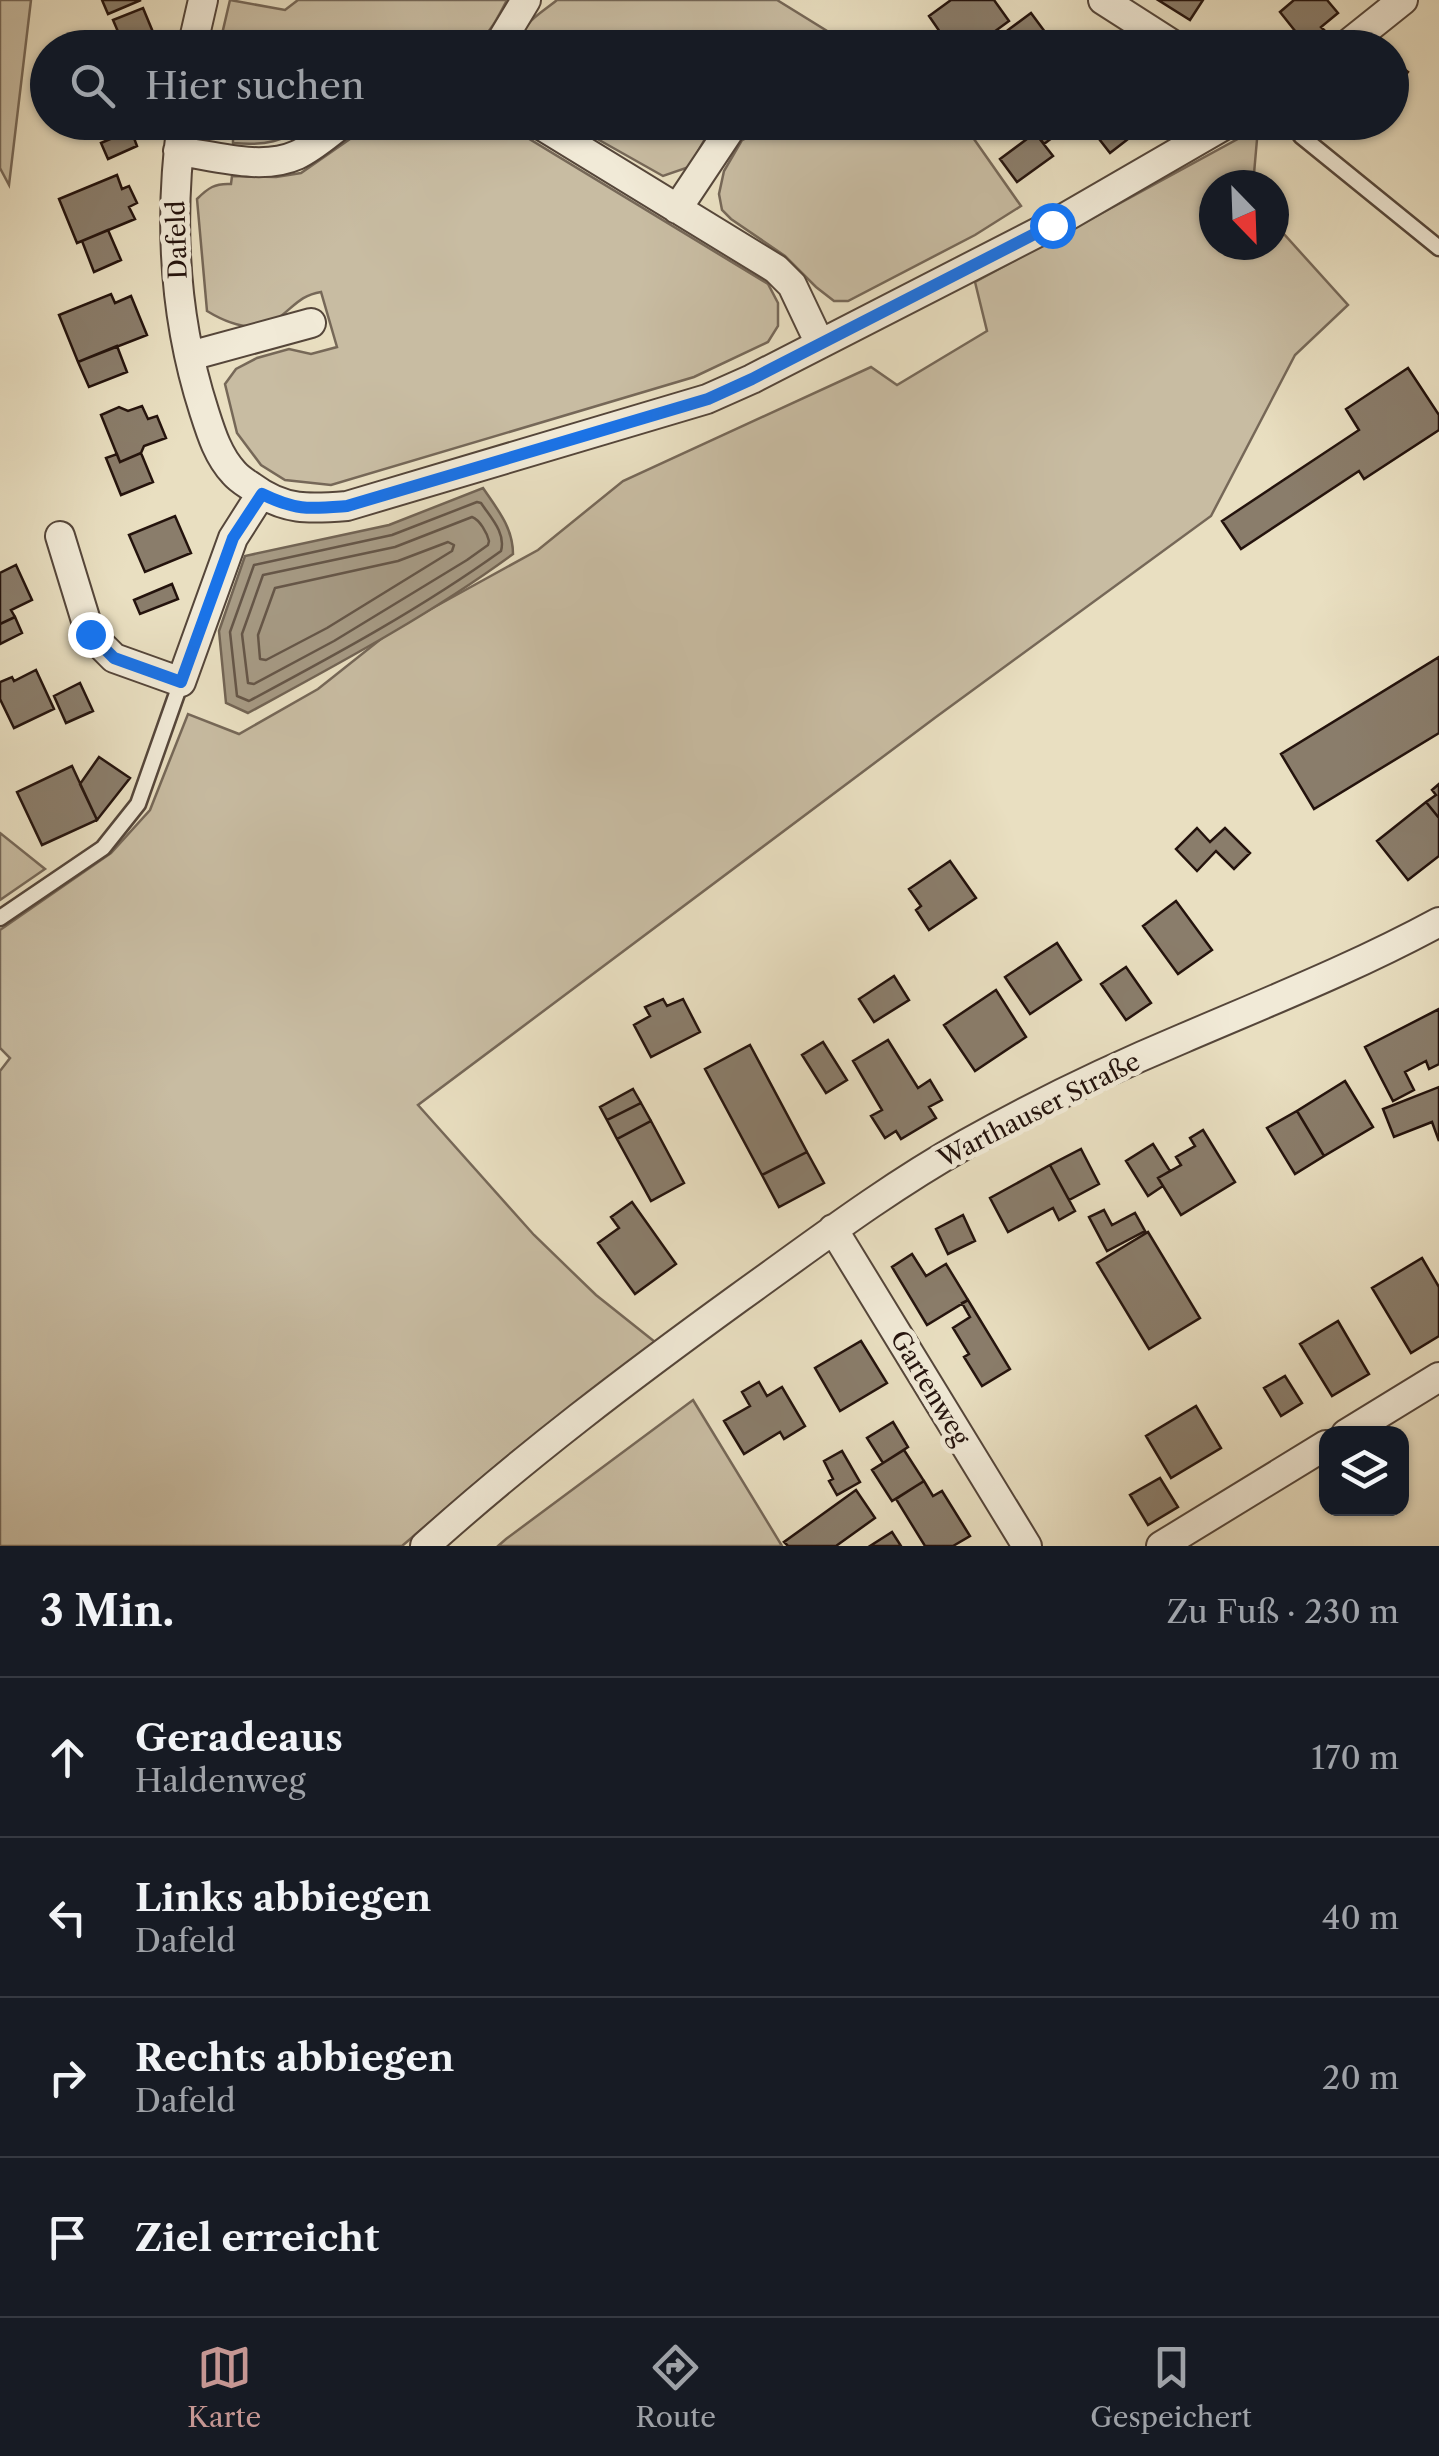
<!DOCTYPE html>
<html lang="de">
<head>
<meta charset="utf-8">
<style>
  :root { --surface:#171b24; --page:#20242c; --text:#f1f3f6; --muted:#9ea1a6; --line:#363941; --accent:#c59692 }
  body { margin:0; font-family:"Libre Caslon Text",serif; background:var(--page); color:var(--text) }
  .controls { position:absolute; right:30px; bottom:30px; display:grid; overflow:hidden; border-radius:20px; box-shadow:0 2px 8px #0004 }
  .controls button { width:90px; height:90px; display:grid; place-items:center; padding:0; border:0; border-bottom:2px solid var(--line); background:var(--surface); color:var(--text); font:50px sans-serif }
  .compass { position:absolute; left:1199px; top:170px; width:90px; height:90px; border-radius:50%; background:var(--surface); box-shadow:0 2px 8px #0004; rotate:157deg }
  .stop { position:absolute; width:30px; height:30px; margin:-22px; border:8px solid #1a73e8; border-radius:50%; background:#fff }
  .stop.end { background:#1a73e8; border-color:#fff; box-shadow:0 2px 10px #0008 }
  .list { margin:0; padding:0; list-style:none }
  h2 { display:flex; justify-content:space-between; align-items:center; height:130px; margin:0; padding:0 40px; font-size:42px }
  h2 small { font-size:32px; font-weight:400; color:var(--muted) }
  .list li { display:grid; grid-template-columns:65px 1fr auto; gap:30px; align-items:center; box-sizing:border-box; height:160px; padding:0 40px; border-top:2px solid var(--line) }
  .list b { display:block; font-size:38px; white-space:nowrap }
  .list p { margin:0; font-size:32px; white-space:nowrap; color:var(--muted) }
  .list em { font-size:32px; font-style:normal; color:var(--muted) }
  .icon { flex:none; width:55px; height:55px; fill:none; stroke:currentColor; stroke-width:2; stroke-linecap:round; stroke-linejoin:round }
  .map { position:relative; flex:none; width:1439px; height:1546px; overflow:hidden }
  .search { position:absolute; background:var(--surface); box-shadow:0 2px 8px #0004; left:30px; right:30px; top:30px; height:110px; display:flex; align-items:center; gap:25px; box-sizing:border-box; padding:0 35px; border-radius:55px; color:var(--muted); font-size:38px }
  .sheet { height:770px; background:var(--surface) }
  nav { display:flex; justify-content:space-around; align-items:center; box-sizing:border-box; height:140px; border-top:2px solid var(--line); background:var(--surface); font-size:28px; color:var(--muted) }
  nav a { display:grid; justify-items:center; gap:5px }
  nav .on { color:var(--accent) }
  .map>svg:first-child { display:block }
  .green { fill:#c8bca2; stroke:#766858; stroke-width:2.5 }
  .water { fill:#a69a84; stroke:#726454; stroke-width:2.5 }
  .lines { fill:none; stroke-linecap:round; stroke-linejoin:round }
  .shore { stroke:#655648; stroke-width:2.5 }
  .building { fill:#8a7d6b; stroke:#24130d; stroke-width:2.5 }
  .service-casing { stroke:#55463a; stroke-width:19 }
  .minor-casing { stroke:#55463a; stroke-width:32 }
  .service { stroke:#f1ead7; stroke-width:14 }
  .minor { stroke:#f1ead7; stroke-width:28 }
  .route { stroke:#1a73e8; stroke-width:12 }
  .labels { text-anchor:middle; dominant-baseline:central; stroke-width:10; stroke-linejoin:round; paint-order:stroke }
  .street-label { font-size:25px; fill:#24130d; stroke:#f1ead7 }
</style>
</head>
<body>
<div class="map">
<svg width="1439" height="1546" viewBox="0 0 1439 1546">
  <rect width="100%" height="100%" fill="#e9dfc1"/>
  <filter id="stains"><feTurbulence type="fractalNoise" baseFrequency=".002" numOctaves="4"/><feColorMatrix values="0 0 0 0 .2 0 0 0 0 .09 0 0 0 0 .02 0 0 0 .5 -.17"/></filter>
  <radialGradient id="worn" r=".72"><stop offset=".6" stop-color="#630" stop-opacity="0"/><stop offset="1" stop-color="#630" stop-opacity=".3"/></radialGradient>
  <path class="green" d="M 0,0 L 31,0 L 9,185 L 0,168 Z
    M 230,0 L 285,10 L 298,0 L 507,0 C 489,35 473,65 432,34 L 413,47 L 219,47 Z
    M 557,0 L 777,0 L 853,47 L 515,48 C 526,19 536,17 557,0 Z
    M 962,122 L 1021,206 L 975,235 L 848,301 L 834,301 L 816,287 L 785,256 L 731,219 L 722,210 L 719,194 L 724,171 L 742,140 L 764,130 L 769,123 Z
    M 213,123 L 309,123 C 283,142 265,146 233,143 L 233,133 L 218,130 Z
    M 373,123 L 503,123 L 768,284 L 778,303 L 778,326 L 768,342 L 694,377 L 331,485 L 285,480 L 261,465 L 237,433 L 225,384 L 236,369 L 257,358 L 289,349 L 311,354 L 337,347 L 321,292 C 302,295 296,304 281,316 C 258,335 230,325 207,311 L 197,199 C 208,188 215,183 231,184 L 232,176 L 276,177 L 301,173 Z
    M 569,123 L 714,123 L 689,167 L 663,176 Z
    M 1258,128 L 1253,185 L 1214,185 L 1214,245 L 1274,245 L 1274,223 L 1348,305 L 1295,355 L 1211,516 L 936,717 L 418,1105 L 534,1235 L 596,1295 L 655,1342 L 505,1458 L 402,1546 L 0,1546 L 0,1071 L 10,1058 L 0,1048 L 0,930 L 111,853 L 150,810 L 188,714 L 239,734 L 318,689 L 391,631 L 538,550 L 623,481 L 871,367 L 897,385 L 987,331 L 975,282 Z
    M 0,833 L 45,869 L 0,900 Z
    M 693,1400 L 782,1546 L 498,1546 L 506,1539 Z"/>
  <path class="water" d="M 483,488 C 498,510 513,528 513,554 C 430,615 338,664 248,713 L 226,703 L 219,631 L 245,556 L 389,525 Z"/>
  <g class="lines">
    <path class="shore" d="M 477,502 L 481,503 C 491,518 506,533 501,551 C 422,608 335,655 249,701 L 237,696 L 230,632 L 254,565 L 392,535 Z
      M 472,517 C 480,520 487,533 489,541 L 488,545 L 467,560 L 334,641 L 254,684 L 248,683 L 242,634 L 263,575 L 395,547 Z
      M 448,542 L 454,545 L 452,551 L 327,628 L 266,660 L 260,659 L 258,635 L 275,588 L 398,561 Z"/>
  </g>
  <path class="building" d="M 102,0 L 141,0 L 108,14 Z
    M 951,0 L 994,0 L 1009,21 L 972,48 L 951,48 L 929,16 Z
    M 1158,0 L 1203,0 L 1190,20 Z
    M 1294,0 L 1327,0 L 1338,13 L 1321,27 L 1325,31 L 1307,46 L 1280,12 Z
    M 143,8 L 155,37 L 132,48 L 125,48 L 113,20 Z
    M 1031,13 L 1048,36 L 1032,48 L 1021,48 L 1008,30 Z
    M 1392,59 L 1408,72 L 1392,92 Z
    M 93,122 L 114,122 L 118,130 L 99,137 Z
    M 1028,122 L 1073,122 L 1044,144 Z
    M 1093,122 L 1150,122 L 1110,153 L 1089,126 Z
    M 131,130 L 137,146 L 108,159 L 101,143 Z
    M 1035,133 L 1053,156 L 1017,182 L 1000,159 Z
    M 117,175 L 122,189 L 129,186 L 137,203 L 129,207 L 135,219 L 77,243 L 59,199 Z
    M 108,230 L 121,260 L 94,272 L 82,241 Z
    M 111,294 L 115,303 L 131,296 L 147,335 L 78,362 L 59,315 Z
    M 117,346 L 127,372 L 89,387 L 78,362 Z
    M 1408,368 L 1439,415 L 1439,430 L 1364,479 L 1359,471 L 1241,549 L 1222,521 L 1359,430 L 1346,409 Z
    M 142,406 L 148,419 L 157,416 L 166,438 L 144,446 L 141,453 L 120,462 L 101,415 L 119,407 L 128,411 Z
    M 141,453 L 153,482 L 121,495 L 106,458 L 117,454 L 120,462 Z
    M 175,516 L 191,553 L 145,572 L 129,535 Z
    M 16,565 L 32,600 L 11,610 L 15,617 L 0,624 L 0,573 Z
    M 172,584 L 178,599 L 140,614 L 134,600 Z
    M 15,617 L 22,633 L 0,644 L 0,624 Z
    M 1439,657 L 1439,733 L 1314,809 L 1281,754 Z
    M 36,670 L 54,709 L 14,728 L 0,699 L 0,682 L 12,677 L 14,681 Z
    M 80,683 L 93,711 L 66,723 L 54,696 Z
    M 99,757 L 130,778 L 97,820 L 80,784 Z
    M 72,766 L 97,820 L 42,845 L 17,792 Z
    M 1439,784 L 1439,818 L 1426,802 L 1436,795 L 1432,790 Z
    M 1426,802 L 1439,818 L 1439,856 L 1408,880 L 1377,841 Z
    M 1197,828 L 1210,842 L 1225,828 L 1250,853 L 1234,869 L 1216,851 L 1197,871 L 1176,849 Z
    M 950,861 L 976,898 L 929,930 L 916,910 L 921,906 L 909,889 Z
    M 1176,901 L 1212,950 L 1178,974 L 1143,926 Z
    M 1057,943 L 1081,980 L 1030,1014 L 1005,977 Z
    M 1126,967 L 1151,1003 L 1126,1020 L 1101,984 Z
    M 894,976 L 909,1000 L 874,1022 L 859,999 Z
    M 996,990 L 1026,1037 L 975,1071 L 944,1025 Z
    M 663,999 L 667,1006 L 683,999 L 700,1032 L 651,1057 L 634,1025 L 650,1016 L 645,1007 Z
    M 1439,1009 L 1439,1064 L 1429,1069 L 1426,1061 L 1405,1072 L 1414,1090 L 1393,1101 L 1365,1047 Z
    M 888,1040 L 918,1088 L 930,1080 L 942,1100 L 929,1107 L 936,1118 L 901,1139 L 896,1131 L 885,1138 L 871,1116 L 882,1110 L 853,1061 Z
    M 823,1042 L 847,1080 L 826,1093 L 802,1055 Z
    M 750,1045 L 807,1152 L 762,1175 L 705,1069 Z
    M 1345,1081 L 1373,1127 L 1324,1156 L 1297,1111 Z
    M 1439,1087 L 1439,1141 L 1432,1122 L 1394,1137 L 1383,1109 Z
    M 633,1089 L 641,1103 L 607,1120 L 600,1107 Z
    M 641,1103 L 651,1121 L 617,1139 L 607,1120 Z
    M 1297,1111 L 1324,1156 L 1295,1174 L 1267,1128 Z
    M 651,1121 L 684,1183 L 651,1201 L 617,1139 Z
    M 1203,1130 L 1235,1182 L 1181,1215 L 1158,1178 L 1181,1165 L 1176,1157 L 1195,1146 L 1190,1138 Z
    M 1153,1144 L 1170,1171 L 1158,1178 L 1163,1186 L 1148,1196 L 1126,1161 Z
    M 1081,1149 L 1099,1184 L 1069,1200 L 1050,1165 Z
    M 807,1152 L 824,1183 L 779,1207 L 762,1175 Z
    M 1050,1165 L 1075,1211 L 1059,1220 L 1053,1208 L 1008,1232 L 990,1198 Z
    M 632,1202 L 676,1264 L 635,1294 L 598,1243 L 619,1228 L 611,1217 Z
    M 1104,1210 L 1112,1225 L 1135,1213 L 1145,1231 L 1107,1251 L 1089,1217 Z
    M 963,1215 L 975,1241 L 948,1254 L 936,1229 Z
    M 1148,1232 L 1200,1318 L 1149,1349 L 1097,1263 Z
    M 912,1254 L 926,1276 L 946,1264 L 968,1300 L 927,1325 L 892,1267 Z
    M 1422,1258 L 1439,1287 L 1439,1336 L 1411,1353 L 1372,1288 Z
    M 968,1300 L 1010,1369 L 982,1386 L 964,1357 L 969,1354 L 953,1328 L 970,1317 L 962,1303 Z
    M 1338,1321 L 1369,1374 L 1332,1396 L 1300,1344 Z
    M 861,1341 L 887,1383 L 840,1411 L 815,1368 Z
    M 1285,1376 L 1302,1403 L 1281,1416 L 1264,1388 Z
    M 759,1382 L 767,1396 L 782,1387 L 805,1426 L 784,1439 L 780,1432 L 744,1454 L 724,1421 L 750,1406 L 742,1392 Z
    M 1196,1406 L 1221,1448 L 1171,1478 L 1146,1436 Z
    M 893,1422 L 908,1447 L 883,1463 L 867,1438 Z
    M 904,1450 L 924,1481 L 892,1501 L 872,1470 Z
    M 842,1451 L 860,1482 L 837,1495 L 829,1481 L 833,1479 L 824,1461 Z
    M 1160,1478 L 1178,1507 L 1148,1525 L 1130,1495 Z
    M 924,1481 L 933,1496 L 942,1491 L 970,1536 L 953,1546 L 925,1546 L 896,1499 Z
    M 856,1490 L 875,1518 L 836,1546 L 788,1546 L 784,1542 Z
    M 892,1532 L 901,1546 L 870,1546 Z"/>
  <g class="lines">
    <g class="service-casing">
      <path id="service" d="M 1291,122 L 1301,136 L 1439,248
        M 0,918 L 103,848 L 138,804 L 181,682"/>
    </g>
    <g class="minor-casing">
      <path id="minor" d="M 1103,0 L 1178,48
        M 192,48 L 203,0
        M 497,48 L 526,0
        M 1343,48 L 1403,0
        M 182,122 C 169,219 174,318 204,411 C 211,433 218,456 234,473 C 239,479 246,483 252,487 C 284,511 310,509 347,506 L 707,399 L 752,379 L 1052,225 L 1230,122
        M 536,122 L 776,269 L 792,285 L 820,344
        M 178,151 C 215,156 262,171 297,155 C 314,147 329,133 344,122
        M 677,209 L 735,122
        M 190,356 L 311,323
        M 60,536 L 90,634 L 114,658 L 181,682 L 233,538 L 261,494
        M 833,1229 L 1027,1546
        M 1346,1434 L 1439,1377
        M 425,1546 C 525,1456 631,1376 740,1297 C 814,1244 886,1189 966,1144 C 1035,1105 1110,1069 1184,1038 C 1270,1001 1356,967 1439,922
        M 1161,1546 L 1326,1445"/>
    </g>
    <use href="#service" class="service"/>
    <use href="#minor" class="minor"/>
  </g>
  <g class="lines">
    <path class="route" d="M 90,634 L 114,658 L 181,682 L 233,538 L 262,494 C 297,511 309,509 347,506 L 708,399 L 752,379 L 1052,225"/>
  </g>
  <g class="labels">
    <g class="street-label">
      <text transform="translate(177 240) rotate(-92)">Dafeld</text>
      <text transform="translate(1039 1110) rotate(-27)">Warthauser Straße</text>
      <text transform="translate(930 1388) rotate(59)">Gartenweg</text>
    </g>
  </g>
  <rect width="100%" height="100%" filter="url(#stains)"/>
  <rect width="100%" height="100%" fill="url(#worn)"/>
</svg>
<div class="controls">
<button><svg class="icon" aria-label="layers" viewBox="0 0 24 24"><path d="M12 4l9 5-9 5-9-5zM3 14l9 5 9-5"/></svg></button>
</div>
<svg class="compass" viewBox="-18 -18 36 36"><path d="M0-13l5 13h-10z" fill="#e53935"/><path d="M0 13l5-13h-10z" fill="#9ea1a6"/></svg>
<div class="stop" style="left:1052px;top:225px"></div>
<div class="stop end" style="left:90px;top:634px"></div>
<div class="search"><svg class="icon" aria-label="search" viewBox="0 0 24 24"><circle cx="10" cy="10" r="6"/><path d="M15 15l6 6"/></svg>Hier suchen</div>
</div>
<section class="sheet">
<h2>3 Min.<small>Zu Fuß · 230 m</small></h2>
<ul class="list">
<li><svg class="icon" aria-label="ahead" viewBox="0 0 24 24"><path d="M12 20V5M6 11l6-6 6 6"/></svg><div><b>Geradeaus</b><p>Haldenweg</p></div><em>170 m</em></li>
<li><svg class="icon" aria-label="left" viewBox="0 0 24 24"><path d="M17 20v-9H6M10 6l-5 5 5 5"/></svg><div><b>Links abbiegen</b><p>Dafeld</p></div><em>40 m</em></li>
<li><svg class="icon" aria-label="right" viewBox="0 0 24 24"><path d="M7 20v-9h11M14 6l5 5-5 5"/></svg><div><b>Rechts abbiegen</b><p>Dafeld</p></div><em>20 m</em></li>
<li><svg class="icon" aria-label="arrive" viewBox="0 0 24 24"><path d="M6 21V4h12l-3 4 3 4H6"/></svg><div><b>Ziel erreicht</b></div></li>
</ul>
</section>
<nav>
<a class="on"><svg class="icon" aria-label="map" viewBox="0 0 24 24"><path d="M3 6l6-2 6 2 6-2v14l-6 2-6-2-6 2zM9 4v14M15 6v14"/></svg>Karte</a>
<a><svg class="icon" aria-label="directions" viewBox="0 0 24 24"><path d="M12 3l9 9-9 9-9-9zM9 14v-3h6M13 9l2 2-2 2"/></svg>Route</a>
<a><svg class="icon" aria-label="saved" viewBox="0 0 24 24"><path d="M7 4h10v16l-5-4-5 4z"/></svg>Gespeichert</a>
</nav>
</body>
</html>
